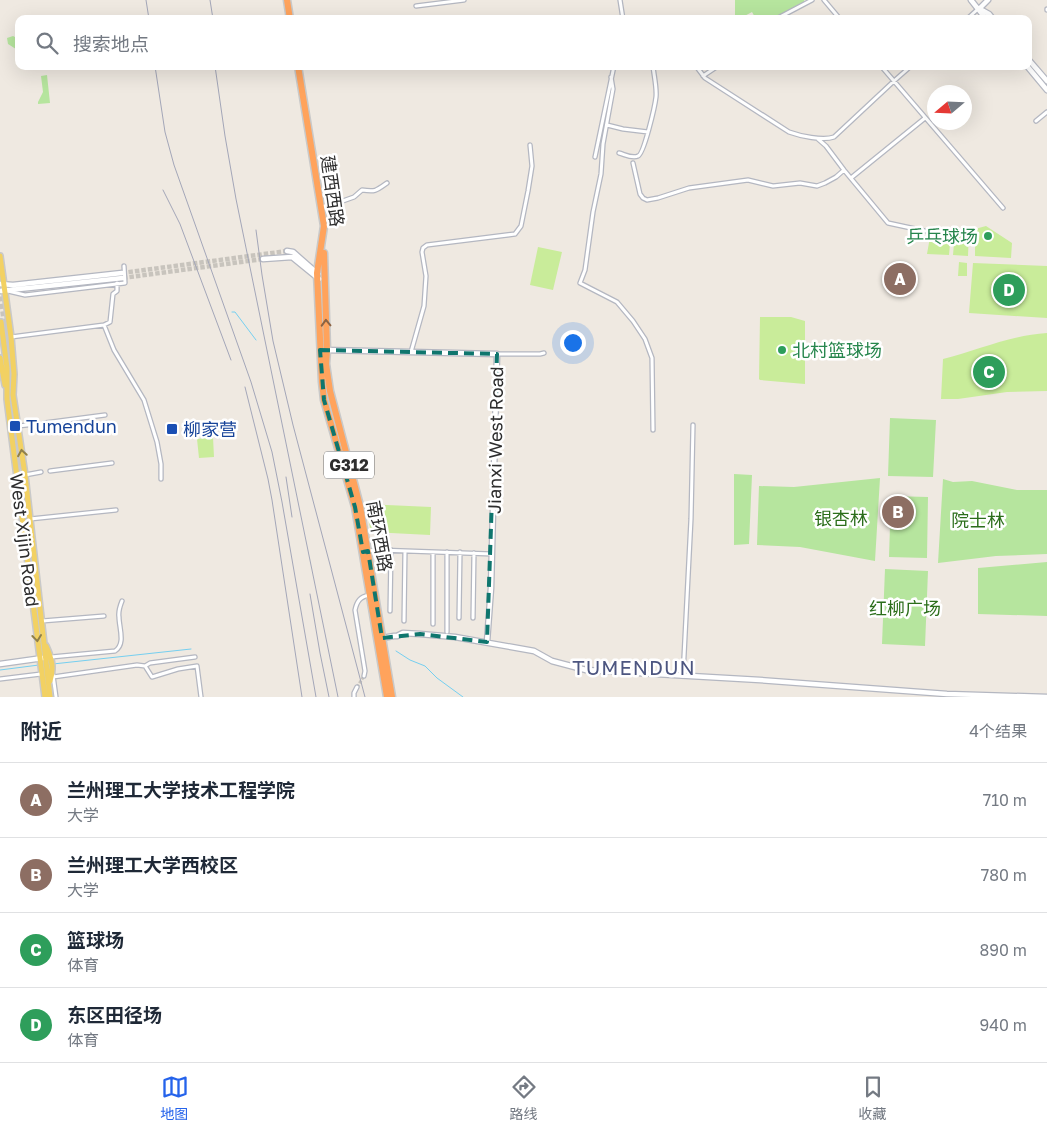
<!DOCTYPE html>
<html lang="zh">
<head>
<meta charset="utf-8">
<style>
  :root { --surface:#fff; --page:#f2f2f3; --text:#1f2937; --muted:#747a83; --line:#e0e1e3; --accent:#2563eb }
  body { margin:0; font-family:"Golos Text","Noto Sans SC",sans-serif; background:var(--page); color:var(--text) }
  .compass { position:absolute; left:927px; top:85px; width:45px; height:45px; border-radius:50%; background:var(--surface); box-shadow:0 5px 20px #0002; rotate:251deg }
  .you { position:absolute; left:572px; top:342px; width:18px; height:18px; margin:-12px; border:4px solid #fff; border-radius:50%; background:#1a73e8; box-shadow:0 0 0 8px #1a73e833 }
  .badge { display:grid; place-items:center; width:32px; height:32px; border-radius:50%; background:var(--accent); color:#fff; font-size:16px; font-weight:700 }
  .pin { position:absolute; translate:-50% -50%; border:2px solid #fff; box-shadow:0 1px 5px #0006 }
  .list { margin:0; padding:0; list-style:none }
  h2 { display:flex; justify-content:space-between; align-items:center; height:65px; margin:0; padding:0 20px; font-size:21px }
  h2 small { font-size:16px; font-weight:400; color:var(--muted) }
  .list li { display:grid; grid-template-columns:32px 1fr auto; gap:15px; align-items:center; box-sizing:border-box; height:75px; padding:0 20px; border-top:1px solid var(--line) }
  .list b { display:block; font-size:19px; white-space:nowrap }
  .list p { margin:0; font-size:16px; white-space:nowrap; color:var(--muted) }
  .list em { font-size:16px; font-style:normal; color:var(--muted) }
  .icon { flex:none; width:28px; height:28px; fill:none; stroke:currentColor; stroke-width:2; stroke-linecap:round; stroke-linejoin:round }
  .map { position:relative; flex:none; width:1047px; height:697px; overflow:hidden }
  .search { position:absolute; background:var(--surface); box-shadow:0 5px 20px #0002; left:15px; right:15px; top:15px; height:55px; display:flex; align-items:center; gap:12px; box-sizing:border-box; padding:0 18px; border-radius:10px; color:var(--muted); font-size:19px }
  .sheet { height:365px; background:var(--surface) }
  nav { display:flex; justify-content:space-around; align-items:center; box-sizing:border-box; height:70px; border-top:1px solid var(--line); background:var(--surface); font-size:14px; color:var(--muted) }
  nav a { display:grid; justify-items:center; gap:2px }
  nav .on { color:var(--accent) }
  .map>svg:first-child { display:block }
  .green { fill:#b6e59e }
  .pitch { fill:#c9ec9a }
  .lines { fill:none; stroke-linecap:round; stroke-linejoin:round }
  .stream { stroke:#75cff0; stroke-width:1 }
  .street-tunnel { stroke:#c8c4bd; stroke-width:3; stroke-dasharray:3 1.5; stroke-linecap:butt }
  .secondary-tunnel { stroke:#c8c4bd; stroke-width:4.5; stroke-dasharray:4.5 2; stroke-linecap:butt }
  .primary-tunnel { stroke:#c8c4bd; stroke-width:5; stroke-dasharray:5 2.5; stroke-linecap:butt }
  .street-casing { stroke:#b4b7c1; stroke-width:5.5 }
  .secondary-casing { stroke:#b4b7c1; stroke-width:7 }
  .primary-casing { stroke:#c9c9c9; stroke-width:8 }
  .highway-casing { stroke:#c9c9c9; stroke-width:9 }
  .street { stroke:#fff; stroke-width:3 }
  .secondary { stroke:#fff; stroke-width:4.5 }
  .primary { stroke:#f2d163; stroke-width:5 }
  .highway { stroke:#ffa35c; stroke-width:6 }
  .rail { stroke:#a3a6b8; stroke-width:1 }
  .oneway { stroke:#8c6343 }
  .oneway2 { stroke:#908048 }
  .marked { fill:none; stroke:#0f766e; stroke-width:4; stroke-dasharray:10 6; stroke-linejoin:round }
  .leisure-dot { fill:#2e9e5b; stroke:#fff; stroke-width:2 }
  .transit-dot { fill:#1a4fb4; stroke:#fff; stroke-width:2 }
  .labels { text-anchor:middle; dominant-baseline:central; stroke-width:5; stroke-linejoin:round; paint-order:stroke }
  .shield { fill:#fff; stroke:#6d6d6d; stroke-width:1 }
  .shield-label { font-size:16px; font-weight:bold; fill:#2e2e2e }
  .street-label { font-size:18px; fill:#2e2e2e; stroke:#fff }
  .leisure-label { font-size:18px; fill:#27864d; stroke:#fff; text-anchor:end }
  .transit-label { font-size:18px; fill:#164399; stroke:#fff; text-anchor:start }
  .park-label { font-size:18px; fill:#2c6e1b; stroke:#fff }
  .quarter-label { font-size:20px; letter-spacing:1px; fill:#4d5680; stroke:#fff }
</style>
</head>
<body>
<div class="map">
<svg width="1047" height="697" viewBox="0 0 1047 697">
  <rect width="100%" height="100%" fill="#efe9e1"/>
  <path class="green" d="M 735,0 L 804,0 L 805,2 L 771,19 L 756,19 L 752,12 L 739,19 L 735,19 Z
    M 13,36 L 19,39 L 19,51 L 8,44 L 7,38 Z
    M 47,75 L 50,103 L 38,104 L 38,102 L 43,92 L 41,76 Z
    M 890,418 L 936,420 L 933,477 L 888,476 Z
    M 734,474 L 752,475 L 749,544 L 734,545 Z
    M 880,478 L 875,561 L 800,547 L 757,545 L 759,486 L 794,487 Z
    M 943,479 L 953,482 L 972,481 L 1017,490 L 1047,490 L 1047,554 L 996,556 L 938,563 Z
    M 891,496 L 928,497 L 927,558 L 889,557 Z
    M 1047,562 L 1047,616 L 978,614 L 978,568 Z
    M 885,569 L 928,571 L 925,646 L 882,644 Z"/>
  <path class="pitch" d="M 986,226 L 1012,243 L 1011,258 L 975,256 L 975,229 Z
    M 969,230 L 968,256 L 953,255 L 955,232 Z
    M 938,231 L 951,233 L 949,255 L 927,254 L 930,237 Z
    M 538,247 L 562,252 L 553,290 L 530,285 Z
    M 959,262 L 967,263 L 967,276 L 958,276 Z
    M 973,263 L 1047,266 L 1047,318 L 969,313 Z
    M 760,317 L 791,317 L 805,321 L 805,384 L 760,380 L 759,379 Z
    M 1047,333 L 1047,391 L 1007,392 L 958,399 L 941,399 L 943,359 C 978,350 1011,335 1047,333 Z
    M 213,437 L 214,457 L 199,458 L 197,439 Z
    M 365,504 L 431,507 L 430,535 L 371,532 Z"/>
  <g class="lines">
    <path class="stream" d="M 232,312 L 235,312 L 256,340
      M 396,651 L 410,660 L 425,666 L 437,678 L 463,697
      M 53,664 L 191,649
      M 0,670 L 39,665"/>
    <path class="street-tunnel" d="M 357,687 L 364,676"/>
    <path class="secondary-tunnel" d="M 122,273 L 287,251
      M 123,278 L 263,259"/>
    <path class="primary-tunnel" d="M 0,289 L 4,322"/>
    <g class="street-casing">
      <path id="street" d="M 620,0 L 623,19
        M 824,0 L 840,19
        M 416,6 L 464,0
        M 1047,9 L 1047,10
        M 776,19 L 812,0
        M 967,19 L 978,9
        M 696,66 L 705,78 L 789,132 C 800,136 823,141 834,137 L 894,81 L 911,66
        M 881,66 L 1003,208
        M 703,76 L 718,66
        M 611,77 L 613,89 L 603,144 L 601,174 L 593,212 L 585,270 L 580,283 L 617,302 L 633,321 L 645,339 L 652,358 L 653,430
        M 1036,121 L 1047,112
        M 607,125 L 623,129 L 648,132
        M 818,139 L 826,146 L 844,170 L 888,223 L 925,231
        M 619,153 C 624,154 632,159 638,156 C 644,154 655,106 656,97 C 657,88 654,76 653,66
        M 595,157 L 614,66
        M 633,163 L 640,194 L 643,198 L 647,200 L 658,198 L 689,188 L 748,180 L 773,186 L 800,183 L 817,186 L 825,183 L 836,177 L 844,170
        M 851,178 L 925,118
        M 321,207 L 340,202 L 354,197 L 362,190 C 375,192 376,191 387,183
        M 8,291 L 25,295 L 125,283 L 124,266
        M 104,325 L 114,350 L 144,400 L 157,442 L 161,464 L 161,479
        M 11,337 L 104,325 L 110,322 L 113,294 L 117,291 L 117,283
        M 411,352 L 424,306 L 426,276 L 422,252 L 423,248 L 427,245 L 515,234 L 521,226 L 528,191 L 532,166 L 530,145
        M 497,354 L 540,354 L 544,353
        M 44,423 L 105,415
        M 18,426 L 36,424
        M 50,471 L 112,463
        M 25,475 L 41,472
        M 30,519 L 116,510
        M 368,551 L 379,550 L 492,554
        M 447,552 L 447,632
        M 390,611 L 391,550
        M 459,618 L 460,552
        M 473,618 L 474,553
        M 42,621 L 104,616
        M 404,621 L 405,551
        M 433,624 L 433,552
        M 51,657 L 115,651 C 126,644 119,628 119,617 C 118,611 120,606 122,601
        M 145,666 L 150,663 L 195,657
        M 53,675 L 56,697
        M 364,676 L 365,671 L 355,610 C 357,601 360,597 369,595
        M 683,676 L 691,519 L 693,425
        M 53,677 L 137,665 L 145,666 L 152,677 L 178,669 L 197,666 L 201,697
        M 0,679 L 41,674
        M 354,697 L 354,693 L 357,687"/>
    </g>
    <g class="secondary-casing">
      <path id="secondary" d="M 971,0 L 986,19
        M 979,9 L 988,0
        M 980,9 L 989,14 L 993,19
        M 1028,59 L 1047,81
        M 1027,66 L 1047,90
        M 287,251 L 293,252 L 318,274
        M 263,259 L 292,257 L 319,279
        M 0,284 L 13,285 L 122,273
        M 0,291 L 123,278
        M 325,350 L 497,354 L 491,588 L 487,642
        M 382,638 L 394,636 L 397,636 L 403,633 L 420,634 L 455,637 L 534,651 L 552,661 L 586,670 L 760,680 L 947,694 L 1047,697
        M 0,664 L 43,658"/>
    </g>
    <g class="primary-casing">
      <path id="primary" d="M 0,256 L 11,337 L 14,374 L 13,395 L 25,475 L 50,697
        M 1,322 L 7,368 L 7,399 L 45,697
        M 0,358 L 5,385
        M 46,646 C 52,659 54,668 50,681"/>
    </g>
    <g class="highway-casing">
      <path id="highway" d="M 287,0 L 290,19
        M 298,66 L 324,226 L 317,273 L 322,382 L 324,400 L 355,507 L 387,697
        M 324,253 L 327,350 L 326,364 L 330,391 L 360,506 L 392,697"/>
    </g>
    <use href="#street" class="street"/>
    <use href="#secondary" class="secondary"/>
    <use href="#primary" class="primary"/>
    <use href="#highway" class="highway"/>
    <path class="rail" d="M 146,0 L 149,19
      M 210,0 L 213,19
      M 155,66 L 165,132 L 174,165 L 251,382 L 272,452 L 282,502 L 316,697
      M 215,66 L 225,136 L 236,199 L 338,697
      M 163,190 L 180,224 L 231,360
      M 256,230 L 262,275 L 273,341 L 293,425 L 365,697
      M 245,387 L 268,479 L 272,500 L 302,697
      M 286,477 L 292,517
      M 310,594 L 320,653 L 329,697"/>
  </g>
  <defs><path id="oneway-chevron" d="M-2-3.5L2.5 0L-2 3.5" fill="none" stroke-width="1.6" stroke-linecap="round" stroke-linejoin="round" transform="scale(1.25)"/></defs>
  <use class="oneway" href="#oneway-chevron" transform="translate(326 323) rotate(-92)"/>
  <g class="oneway2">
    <use href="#oneway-chevron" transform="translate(22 453) rotate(-99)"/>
    <use href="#oneway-chevron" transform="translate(37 638) rotate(83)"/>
  </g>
  <path class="marked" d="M 320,350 L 497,354 L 487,642 L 420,634 L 382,638 L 368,551 L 363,552 L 355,507 L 324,400 Z"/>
  <g class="leisure-dot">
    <circle cx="988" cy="236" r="5"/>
    <circle cx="782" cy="350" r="5"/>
  </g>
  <g class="transit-dot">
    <rect x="9" y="420" width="12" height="12" rx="2.5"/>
    <rect x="166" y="423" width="12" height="12" rx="2.5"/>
  </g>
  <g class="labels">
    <rect class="shield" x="324" y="451.5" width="50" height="27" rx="4"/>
    <g class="shield-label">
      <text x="349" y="465">G312</text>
    </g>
    <g class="street-label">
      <text transform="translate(333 191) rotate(82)">建西西路</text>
      <text transform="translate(495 440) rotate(-89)">Jianxi West Road</text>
      <text transform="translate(380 536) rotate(80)">南环西路</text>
      <text transform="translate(25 540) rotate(83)">West Xijin Road</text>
    </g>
    <g class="leisure-label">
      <text x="978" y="236">乒乓球场</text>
      <text x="792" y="350" text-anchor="start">北村篮球场</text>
    </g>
    <g class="transit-label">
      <text x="26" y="426">Tumendun</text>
      <text x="183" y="429">柳家营</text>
    </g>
    <g class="park-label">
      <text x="841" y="518">银杏林</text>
      <text x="978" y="520">院士林</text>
      <text x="905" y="608">红柳广场</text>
    </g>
    <g class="quarter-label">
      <text x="634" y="667">TUMENDUN</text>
    </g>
  </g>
</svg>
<svg class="compass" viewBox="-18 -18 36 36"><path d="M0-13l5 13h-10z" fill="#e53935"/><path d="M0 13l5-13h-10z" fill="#747a83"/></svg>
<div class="you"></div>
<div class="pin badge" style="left:900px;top:279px;background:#8d6e63">A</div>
<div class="pin badge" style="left:898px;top:512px;background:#8d6e63">B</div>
<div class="pin badge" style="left:989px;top:372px;background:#2e9e5b">C</div>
<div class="pin badge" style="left:1009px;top:290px;background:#2e9e5b">D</div>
<div class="search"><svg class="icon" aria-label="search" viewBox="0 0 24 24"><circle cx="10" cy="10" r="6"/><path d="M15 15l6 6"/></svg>搜索地点</div>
</div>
<section class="sheet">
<h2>附近<small>4个结果</small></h2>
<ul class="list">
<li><span class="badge" style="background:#8d6e63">A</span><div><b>兰州理工大学技术工程学院</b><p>大学</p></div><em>710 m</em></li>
<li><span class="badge" style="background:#8d6e63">B</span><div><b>兰州理工大学西校区</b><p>大学</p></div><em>780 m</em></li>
<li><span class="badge" style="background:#2e9e5b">C</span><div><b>篮球场</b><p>体育</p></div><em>890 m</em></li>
<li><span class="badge" style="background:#2e9e5b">D</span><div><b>东区田径场</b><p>体育</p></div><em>940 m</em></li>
</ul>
</section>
<nav>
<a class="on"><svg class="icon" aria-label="map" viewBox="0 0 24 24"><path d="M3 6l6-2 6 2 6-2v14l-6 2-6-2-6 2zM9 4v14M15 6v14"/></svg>地图</a>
<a><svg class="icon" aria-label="directions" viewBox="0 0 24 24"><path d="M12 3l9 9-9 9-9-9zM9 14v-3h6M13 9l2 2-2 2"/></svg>路线</a>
<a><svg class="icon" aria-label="saved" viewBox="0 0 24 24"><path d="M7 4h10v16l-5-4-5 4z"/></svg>收藏</a>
</nav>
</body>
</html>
